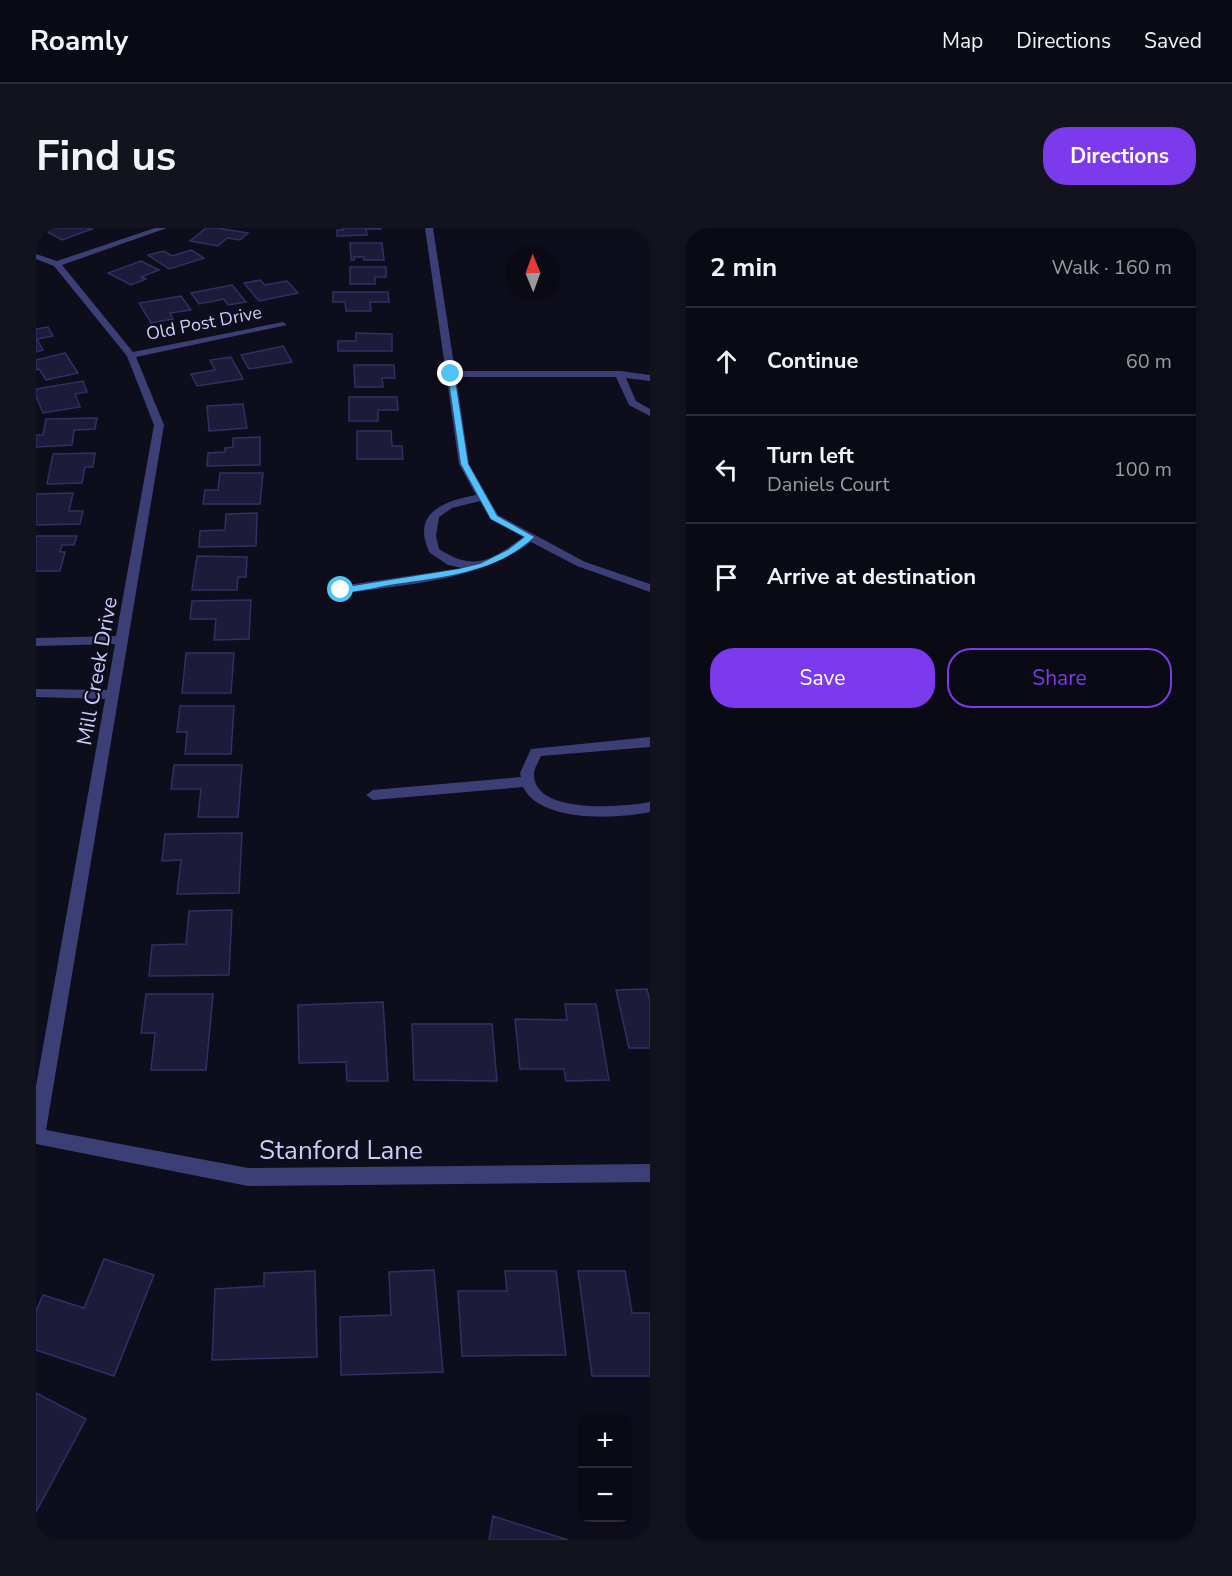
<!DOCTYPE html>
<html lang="en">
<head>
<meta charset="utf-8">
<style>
  :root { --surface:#0a0a14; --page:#13131d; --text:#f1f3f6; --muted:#999aa0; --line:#2a2b34; --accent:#7c3aed }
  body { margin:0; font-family:"Nunito Sans",sans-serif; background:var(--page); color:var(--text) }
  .controls { position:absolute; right:18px; bottom:18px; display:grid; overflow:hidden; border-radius:12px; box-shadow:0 2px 4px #0004 }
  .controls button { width:54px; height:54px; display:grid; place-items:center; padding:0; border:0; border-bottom:2px solid var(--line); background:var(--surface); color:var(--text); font:30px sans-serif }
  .compass { position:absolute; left:470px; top:18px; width:54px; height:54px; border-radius:50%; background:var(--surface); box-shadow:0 2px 4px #0004; rotate:359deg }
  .stop { position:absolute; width:18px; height:18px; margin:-14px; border:4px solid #4fc3f7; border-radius:50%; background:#fff }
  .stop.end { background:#4fc3f7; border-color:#fff; box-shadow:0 2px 6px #0008 }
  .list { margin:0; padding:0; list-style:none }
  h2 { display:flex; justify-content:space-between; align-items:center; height:78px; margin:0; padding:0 24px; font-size:26px }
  h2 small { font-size:20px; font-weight:400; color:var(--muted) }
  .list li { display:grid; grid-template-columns:39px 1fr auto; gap:18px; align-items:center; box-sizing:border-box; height:108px; padding:0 24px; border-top:2px solid var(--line) }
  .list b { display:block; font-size:22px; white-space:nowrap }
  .list p { margin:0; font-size:20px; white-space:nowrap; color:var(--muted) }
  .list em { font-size:20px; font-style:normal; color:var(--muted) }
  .actions { display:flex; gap:12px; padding:18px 24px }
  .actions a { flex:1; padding:14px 0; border:2px solid var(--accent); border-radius:24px; text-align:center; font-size:21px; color:var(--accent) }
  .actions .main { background:var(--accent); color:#fff }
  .icon { flex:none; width:33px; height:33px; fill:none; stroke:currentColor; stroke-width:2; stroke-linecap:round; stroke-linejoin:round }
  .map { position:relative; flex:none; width:614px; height:1312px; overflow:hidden; border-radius:24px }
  header { display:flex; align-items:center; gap:36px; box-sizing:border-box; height:84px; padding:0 30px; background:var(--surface); border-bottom:2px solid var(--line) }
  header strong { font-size:28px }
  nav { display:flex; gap:33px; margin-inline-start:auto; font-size:21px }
  .intro { display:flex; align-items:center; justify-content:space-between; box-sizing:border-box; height:144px; padding:0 36px }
  h1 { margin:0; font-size:42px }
  .button { padding:15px 27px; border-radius:24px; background:var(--accent); color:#fff; font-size:21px; font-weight:700 }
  main { display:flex; gap:36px; padding:0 36px }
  aside { flex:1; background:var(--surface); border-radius:24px; box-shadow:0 2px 4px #0004 }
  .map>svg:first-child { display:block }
  .building { fill:#1e1a3a; stroke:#342e64; stroke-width:1.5 }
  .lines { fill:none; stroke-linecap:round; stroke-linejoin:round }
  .minor { fill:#3c3f76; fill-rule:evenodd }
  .route { fill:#4fc3f7 }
  .labels { text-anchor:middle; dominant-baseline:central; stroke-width:4.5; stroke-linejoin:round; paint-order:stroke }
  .far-street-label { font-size:18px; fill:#cccbfa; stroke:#0e0d1b }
  .street-label { font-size:21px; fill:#cccbfa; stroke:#0e0d1b }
  .near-street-label { font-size:26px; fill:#cccbfa; stroke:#0e0d1b }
</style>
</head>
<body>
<header>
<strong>Roamly</strong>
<nav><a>Map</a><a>Directions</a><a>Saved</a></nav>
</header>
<div class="intro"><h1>Find us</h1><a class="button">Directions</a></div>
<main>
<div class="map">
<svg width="614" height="1312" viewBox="0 0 614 1312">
  <rect width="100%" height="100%" fill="#0e0d1b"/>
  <path class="building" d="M 19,0 L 53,0 L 56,1 L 26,12 L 10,3 Z
    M 170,0 L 181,0 L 212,5 L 204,12 L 191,10 L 182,18 L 154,13 Z
    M 307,0 L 345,0 L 345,1 L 330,1 L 331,7 L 301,8 L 301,2 L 307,2 Z
    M 314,15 L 346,15 L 348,32 L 328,32 L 328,29 L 318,29 L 318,32 L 315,32 Z
    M 155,22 L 168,30 L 133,41 L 112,27 L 128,23 L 136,28 Z
    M 105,33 L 123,42 L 105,49 L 110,51 L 95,57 L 72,45 Z
    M 314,39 L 350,39 L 350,49 L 339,49 L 339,56 L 314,56 Z
    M 224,52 L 229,57 L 251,53 L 262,65 L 223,73 L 208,55 Z
    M 196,57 L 210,74 L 192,77 L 188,71 L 163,76 L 155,65 Z
    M 297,64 L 352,64 L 353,74 L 334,74 L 335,83 L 310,83 L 309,74 L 297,74 Z
    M 145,68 L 155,82 L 134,85 L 137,91 L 115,95 L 103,75 Z
    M 12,99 L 17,108 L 1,111 L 7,122 L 0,124 L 0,101 Z
    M 320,105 L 356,106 L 356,123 L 302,123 L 302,113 L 320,113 Z
    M 247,118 L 256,134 L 213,141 L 205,127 Z
    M 29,125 L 42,145 L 10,152 L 3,141 L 0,142 L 0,132 Z
    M 195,129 L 207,151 L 161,158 L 155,146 L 179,142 L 174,132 Z
    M 318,137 L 358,137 L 359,150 L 346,150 L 347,159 L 319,159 Z
    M 47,153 L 51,164 L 39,166 L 44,179 L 7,185 L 0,168 L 0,161 Z
    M 313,169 L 361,169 L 362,182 L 342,182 L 342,193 L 313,193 Z
    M 207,176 L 211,200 L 173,203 L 171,178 Z
    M 61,190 L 59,201 L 38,202 L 36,217 L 0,219 L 0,207 L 7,207 L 10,191 Z
    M 321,203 L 355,203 L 356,218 L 366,218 L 367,231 L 321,231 Z
    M 224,209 L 224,237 L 171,238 L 172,225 L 189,224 L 189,220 L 197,219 L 197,210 Z
    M 59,225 L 57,239 L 49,239 L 46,255 L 11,256 L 17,226 Z
    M 184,245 L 227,245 L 224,276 L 167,276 L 169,262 L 182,262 Z
    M 37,265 L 33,283 L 47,283 L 44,296 L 0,297 L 0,266 Z
    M 221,285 L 220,318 L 163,319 L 164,303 L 189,302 L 190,286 Z
    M 0,308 L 41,308 L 38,317 L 26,317 L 24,324 L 29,324 L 24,343 L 0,343 Z
    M 161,328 L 211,329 L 210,349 L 202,349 L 201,362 L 156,362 Z
    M 215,372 L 213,411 L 178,412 L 180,391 L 154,391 L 156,373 Z
    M 150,425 L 198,425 L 195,465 L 146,465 Z
    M 144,478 L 198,478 L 195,526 L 149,526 L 151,504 L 141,504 Z
    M 138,537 L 206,537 L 202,589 L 162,589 L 165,561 L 135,561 Z
    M 206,605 L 203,665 L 141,666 L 145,632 L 126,633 L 129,606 Z
    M 196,682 L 193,747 L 113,748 L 116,717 L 150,716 L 153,683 Z
    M 611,761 L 614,773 L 614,820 L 593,820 L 580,762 Z
    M 110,766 L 177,766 L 170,842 L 115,842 L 119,805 L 105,805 Z
    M 347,774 L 352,853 L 311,853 L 310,834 L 263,835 L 262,777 Z
    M 529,776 L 560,776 L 573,852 L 530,853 L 528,841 L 484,841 L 479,791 L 531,792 Z
    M 376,796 L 456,796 L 461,853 L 378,852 Z
    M 68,1031 L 118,1047 L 78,1148 L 0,1122 L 0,1083 L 7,1067 L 48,1080 Z
    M 398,1042 L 407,1144 L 305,1147 L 304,1089 L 355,1087 L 353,1044 Z
    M 279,1043 L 281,1129 L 176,1132 L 179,1061 L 228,1058 L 228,1045 Z
    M 469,1043 L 520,1043 L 530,1127 L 426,1128 L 422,1063 L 471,1063 Z
    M 542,1043 L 589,1043 L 596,1085 L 614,1085 L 614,1148 L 556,1148 Z
    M 0,1165 L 50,1191 L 0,1284 Z
    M 457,1288 L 532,1312 L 453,1312 Z"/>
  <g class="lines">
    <path class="minor" d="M 119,0 L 131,0 L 26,37 L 97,124 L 247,94 L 251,97 L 100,129 L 128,197 L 10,902 L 212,940 L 614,936 L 614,954 L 212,958 L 0,916 L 0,858 L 69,471 L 0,469 L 0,461 L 71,462 L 79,416 L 0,418 L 0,410 L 80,408 L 118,197 L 91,128 L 18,38 L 0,31 L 0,26 L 21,33 Z
      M 389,0 L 397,0 L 419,143 L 584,143 L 614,147 L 614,153 L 590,150 L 600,173 L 614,181 L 614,188 L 593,177 L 580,149 L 420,149 L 433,236 L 462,287 L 549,334 L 614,356 L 614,364 L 541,338 L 495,314 C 441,354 370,356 305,366 L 299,362 L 305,358 L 426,340 L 412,337 L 394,325 C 374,285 408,273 440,267 L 423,236 ZM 444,273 L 454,291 L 487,309 C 456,332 438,344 403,321 L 400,308 L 403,289 L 416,280 Z
      M 614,509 L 614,519 L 505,528 C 503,533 498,540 498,546 C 497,587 589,579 614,574 L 614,584 C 582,591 504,595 487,559 L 337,572 L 330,567 L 337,562 L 485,549 L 484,545 L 495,521 Z"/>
  </g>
  <path class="route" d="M 415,144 L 418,146 L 432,236 L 461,288 L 498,309 C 459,346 403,349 353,357 C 337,360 318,365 302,364 L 301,362 L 305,360 L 423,341 L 444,336 L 472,322 L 489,309 L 455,291 L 425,236 L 412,146 Z"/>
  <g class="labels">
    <g class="far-street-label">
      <text transform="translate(168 95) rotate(-11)">Old Post Drive</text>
    </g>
    <g class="street-label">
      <text transform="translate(61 443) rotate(-80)">Mill Creek Drive</text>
    </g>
    <g class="near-street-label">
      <text x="305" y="922">Stanford Lane</text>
    </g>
  </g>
</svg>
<div class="controls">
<button>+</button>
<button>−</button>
</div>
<svg class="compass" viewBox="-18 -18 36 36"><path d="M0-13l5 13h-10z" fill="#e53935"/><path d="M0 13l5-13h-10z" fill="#999aa0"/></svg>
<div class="stop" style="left:305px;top:362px"></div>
<div class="stop end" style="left:415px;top:146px"></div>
</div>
<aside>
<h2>2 min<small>Walk · 160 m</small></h2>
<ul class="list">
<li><svg class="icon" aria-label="ahead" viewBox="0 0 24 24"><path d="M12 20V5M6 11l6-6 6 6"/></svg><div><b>Continue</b></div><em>60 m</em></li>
<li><svg class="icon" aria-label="left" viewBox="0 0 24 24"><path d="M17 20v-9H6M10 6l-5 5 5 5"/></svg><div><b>Turn left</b><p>Daniels Court</p></div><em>100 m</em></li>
<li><svg class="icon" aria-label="arrive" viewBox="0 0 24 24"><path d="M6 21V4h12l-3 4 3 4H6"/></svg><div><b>Arrive at destination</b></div></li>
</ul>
<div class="actions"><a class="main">Save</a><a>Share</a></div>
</aside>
</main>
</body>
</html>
